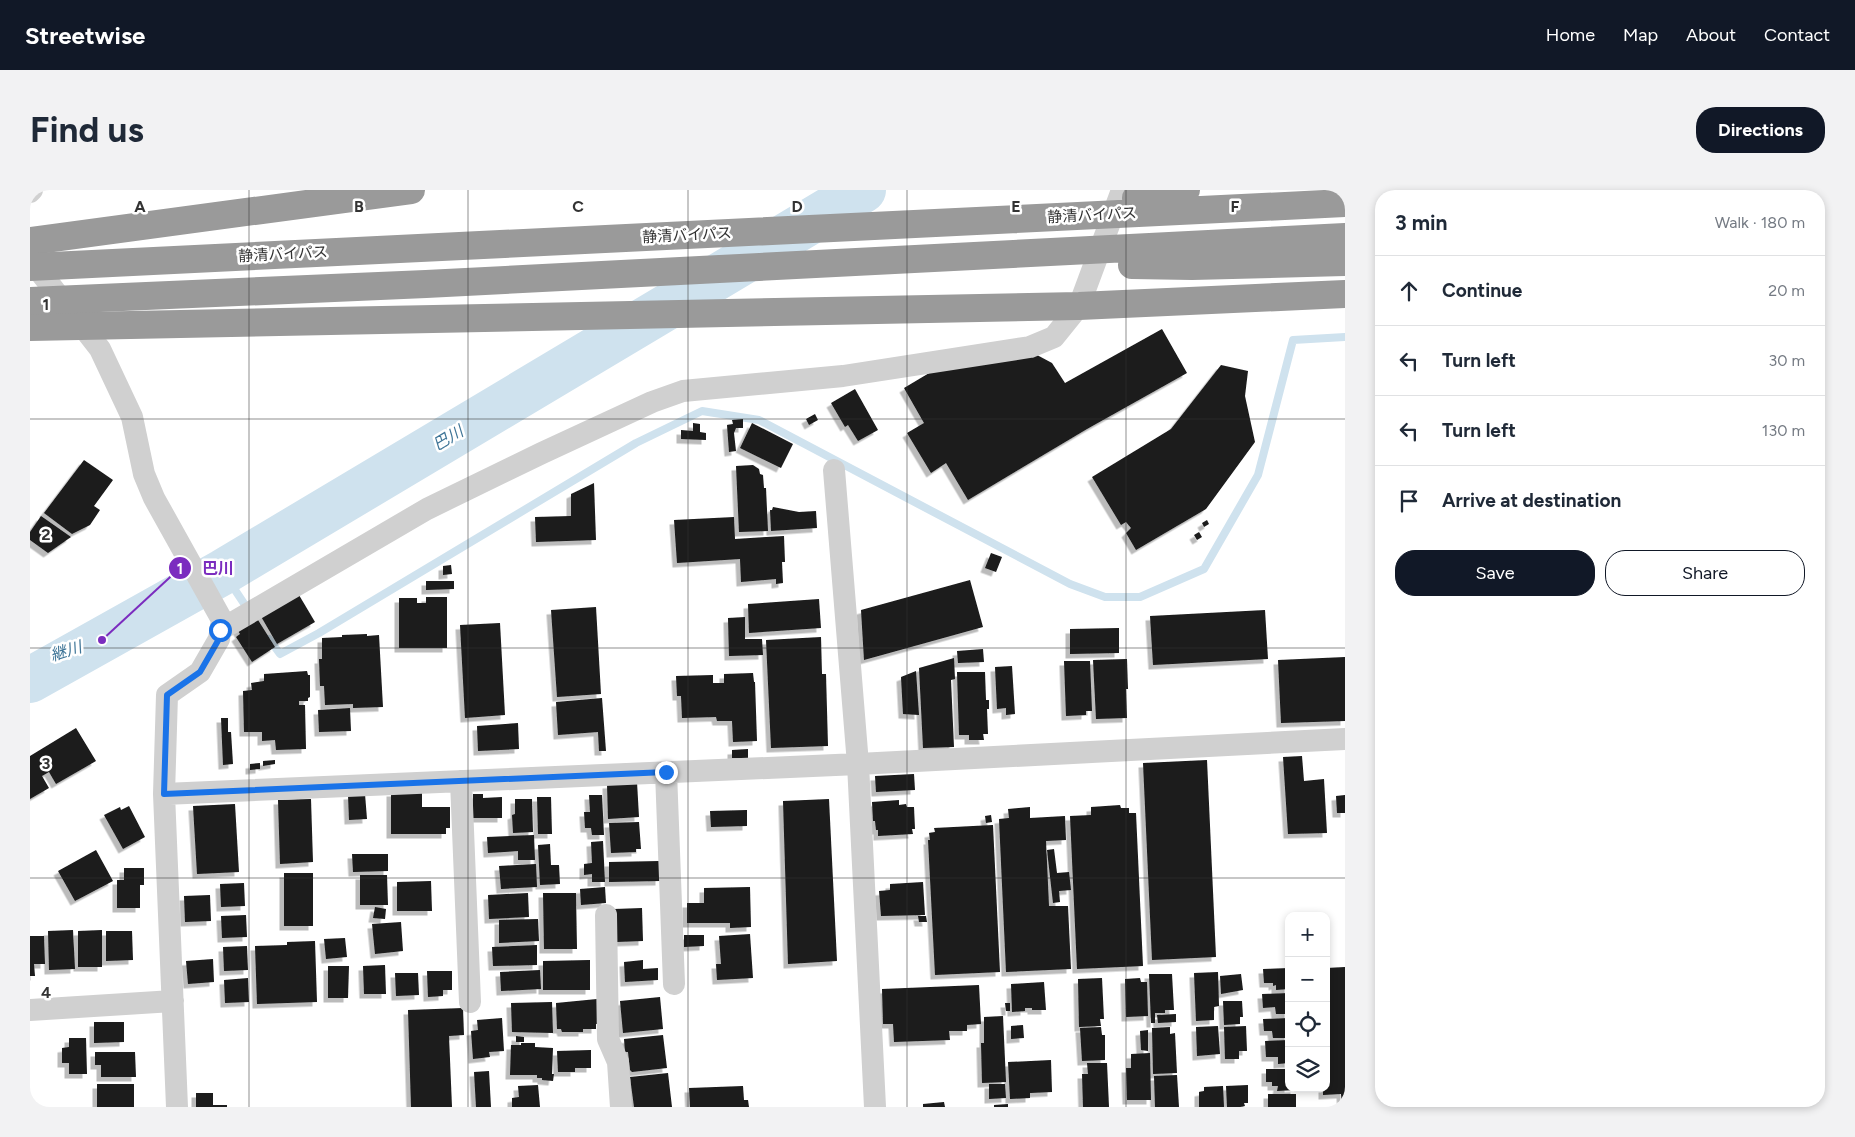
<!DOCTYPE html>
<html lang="en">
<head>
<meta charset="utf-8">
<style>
  :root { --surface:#fff; --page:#f2f2f3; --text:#1f2937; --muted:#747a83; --line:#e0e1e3; --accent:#111827 }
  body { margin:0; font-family:Figtree,"Noto Sans JP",sans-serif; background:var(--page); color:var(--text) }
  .controls { position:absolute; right:15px; bottom:15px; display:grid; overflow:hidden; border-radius:10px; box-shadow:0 2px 8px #0003 }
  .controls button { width:45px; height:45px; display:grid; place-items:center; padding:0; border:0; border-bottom:1px solid var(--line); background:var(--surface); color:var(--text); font:25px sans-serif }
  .stop { position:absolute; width:15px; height:15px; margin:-11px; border:4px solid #1a73e8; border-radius:50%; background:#fff }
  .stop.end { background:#1a73e8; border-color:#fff; box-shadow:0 1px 5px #0008 }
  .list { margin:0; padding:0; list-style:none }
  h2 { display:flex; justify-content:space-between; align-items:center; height:65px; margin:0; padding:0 20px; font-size:21px }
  h2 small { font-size:16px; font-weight:400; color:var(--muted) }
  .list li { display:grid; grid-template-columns:32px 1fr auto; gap:15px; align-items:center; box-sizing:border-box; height:70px; padding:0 20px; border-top:1px solid var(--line) }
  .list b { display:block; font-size:19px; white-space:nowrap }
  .list em { font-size:16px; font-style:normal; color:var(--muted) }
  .actions { display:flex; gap:10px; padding:15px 20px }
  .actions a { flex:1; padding:11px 0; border:1px solid var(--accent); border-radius:20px; text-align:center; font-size:18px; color:var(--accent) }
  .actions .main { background:var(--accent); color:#fff }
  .icon { flex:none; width:28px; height:28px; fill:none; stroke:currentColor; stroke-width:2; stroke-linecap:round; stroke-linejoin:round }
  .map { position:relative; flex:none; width:1315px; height:917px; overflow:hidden; border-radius:20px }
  header { display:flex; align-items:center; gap:30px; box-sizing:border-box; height:70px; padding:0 25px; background:var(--accent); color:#fff }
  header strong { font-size:24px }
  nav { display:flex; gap:28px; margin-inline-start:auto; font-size:18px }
  .intro { display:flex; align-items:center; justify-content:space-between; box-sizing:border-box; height:120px; padding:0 30px }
  h1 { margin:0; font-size:35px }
  .button { padding:12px 22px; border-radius:20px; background:var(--accent); color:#fff; font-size:18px; font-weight:700 }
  main { display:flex; gap:30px; padding:0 30px }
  aside { flex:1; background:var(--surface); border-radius:20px; box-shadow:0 2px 8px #0003 }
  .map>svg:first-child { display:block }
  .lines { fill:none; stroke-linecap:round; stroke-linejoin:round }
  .stream { stroke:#cfe2ee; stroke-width:8 }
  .river { stroke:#cfe2ee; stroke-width:46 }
  .building { fill:#1a1a1a; filter:url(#shadow) }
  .street { stroke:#d0d0d0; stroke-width:22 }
  .highway { stroke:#9a9a9a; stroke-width:28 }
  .highway-bridge { stroke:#9a9a9a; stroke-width:28 }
  .route { stroke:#1a73e8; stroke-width:6 }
  .grid { fill:none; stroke:#333; stroke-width:1; stroke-opacity:0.55 }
  .labels { text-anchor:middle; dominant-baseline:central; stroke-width:5; stroke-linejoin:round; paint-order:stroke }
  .street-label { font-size:15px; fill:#333; stroke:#fff }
  .water-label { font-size:16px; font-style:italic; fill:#3f7597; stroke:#fff }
  .grid-label { font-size:16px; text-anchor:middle; font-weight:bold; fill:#333; stroke:#fff; stroke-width:5; stroke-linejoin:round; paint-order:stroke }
  .leader { fill:none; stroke:#7b2cbf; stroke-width:2 }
  .callout-dot { fill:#7b2cbf; stroke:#fff; stroke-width:2 }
  .mark-label { font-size:15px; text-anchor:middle; font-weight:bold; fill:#fff }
  .callout-label { font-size:16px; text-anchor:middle; font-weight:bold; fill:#7b2cbf; stroke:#fff; stroke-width:5; stroke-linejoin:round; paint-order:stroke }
</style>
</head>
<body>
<header>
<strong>Streetwise</strong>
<nav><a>Home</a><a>Map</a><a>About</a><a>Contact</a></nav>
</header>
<div class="intro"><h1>Find us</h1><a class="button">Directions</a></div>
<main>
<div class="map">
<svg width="1315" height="917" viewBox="0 0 1315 917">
  <defs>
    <filter id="shadow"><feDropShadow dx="-4.5" dy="4.5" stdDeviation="0" flood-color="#0004"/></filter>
  </defs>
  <rect width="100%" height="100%" fill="#fff"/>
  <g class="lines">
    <path class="stream" d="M 193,382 L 219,421
      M 239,449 L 250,464 L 289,443 L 606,253 L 672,221 L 729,230 L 1040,394 L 1075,407 L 1110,407 L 1174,379 L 1228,285 L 1263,150 L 1315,147"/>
    <path class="river" d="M 0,490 L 193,382 L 833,0"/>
  </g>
  <path class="building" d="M 1132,139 L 1157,183 L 1057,239 L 938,310 L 916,273 L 901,283 L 877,243 L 894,233 L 874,198 L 916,173 L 1007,165 L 1022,173 L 1035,193 Z
    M 1191,175 L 1218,181 L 1215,206 L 1225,252 L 1176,319 L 1106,360 L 1096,343 L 1101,338 L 1096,332 L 1091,335 L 1062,287 L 1141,239 Z
    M 825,199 L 848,240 L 828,251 L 818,235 L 815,237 L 801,213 Z
    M 785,224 L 788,230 L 779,235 L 776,229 Z
    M 713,229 L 713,238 L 706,238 L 704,243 L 706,261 L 699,262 L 697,235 L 703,234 L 702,230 Z
    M 663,233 L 670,234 L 670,242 L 676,243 L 676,250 L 651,249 L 651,240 L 663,241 Z
    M 722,233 L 763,254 L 751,278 L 710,258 Z
    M 54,270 L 83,290 L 64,316 L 70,320 L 60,335 L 42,344 L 14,323 Z
    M 723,275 L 729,279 L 730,284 L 733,285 L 734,298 L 736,298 L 738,341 L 709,342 L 706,276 Z
    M 564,293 L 566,350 L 506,352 L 505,327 L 541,326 L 541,304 Z
    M 743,317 L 769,322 L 786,321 L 787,338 L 741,341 L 740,320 L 742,320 Z
    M 11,326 L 41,347 L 18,363 L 0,350 L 0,342 Z
    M 704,327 L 705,349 L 754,346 L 755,372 L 752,372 L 753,393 L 746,394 L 746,389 L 711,392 L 710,369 L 647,373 L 644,330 Z
    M 1177,330 L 1179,334 L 1174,337 L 1172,333 Z
    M 1169,342 L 1172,347 L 1167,350 L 1164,345 Z
    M 961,363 L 972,367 L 966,382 L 955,378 Z
    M 421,375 L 422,384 L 413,385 L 413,376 Z
    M 940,390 L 953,437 L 834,470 L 831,420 Z
    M 396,391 L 424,391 L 424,399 L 396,400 Z
    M 266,400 L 285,432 L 247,454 L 229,423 Z
    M 396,407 L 417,407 L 417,458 L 369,458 L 369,408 L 387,408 L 387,413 L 396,413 Z
    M 789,409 L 791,438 L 719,443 L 718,414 Z
    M 566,417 L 571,504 L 527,507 L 521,420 Z
    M 1235,420 L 1238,469 L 1123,475 L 1120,426 Z
    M 715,427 L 715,449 L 732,449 L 733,465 L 699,466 L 698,428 Z
    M 228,430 L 245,457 L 222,472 L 206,447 L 210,444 L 207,439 Z
    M 470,433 L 475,525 L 435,528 L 430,435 Z
    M 1089,438 L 1089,463 L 1040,464 L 1040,439 Z
    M 337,444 L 337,446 L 349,445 L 353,517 L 323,518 L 323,514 L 295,515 L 294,496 L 290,496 L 289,469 L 292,469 L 292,448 L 312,447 L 312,445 Z
    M 791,447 L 792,484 L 796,484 L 798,556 L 741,558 L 736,450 Z
    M 953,459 L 954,472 L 928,473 L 927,461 Z
    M 1315,467 L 1315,531 L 1251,533 L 1248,470 Z
    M 924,468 L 925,489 L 921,490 L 924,557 L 893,558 L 889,478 Z
    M 1097,469 L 1098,499 L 1096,499 L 1097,528 L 1066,529 L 1063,470 Z
    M 1034,471 L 1060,471 L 1062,521 L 1056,521 L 1056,525 L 1036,526 Z
    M 982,476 L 985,524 L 976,525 L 976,518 L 967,519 L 965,477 Z
    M 277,481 L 278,485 L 280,485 L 280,507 L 278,508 L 278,511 L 269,511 L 269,515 L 275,515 L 276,559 L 246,560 L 245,550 L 232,551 L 232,542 L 214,542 L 213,501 L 222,500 L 221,493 L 234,491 L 234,484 Z
    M 886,481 L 889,525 L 873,524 L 871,487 Z
    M 927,482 L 955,482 L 956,510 L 959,510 L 959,519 L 957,519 L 958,544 L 953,544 L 954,550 L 939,550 L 939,545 L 929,545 Z
    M 723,483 L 724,492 L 725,492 L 727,551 L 703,552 L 702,531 L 687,531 L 686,527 L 652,528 L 651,506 L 647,506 L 646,486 L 683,485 L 683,493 L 694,493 L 694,484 Z
    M 572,508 L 576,561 L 569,561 L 568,542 L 528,545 L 526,512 Z
    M 320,518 L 321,541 L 289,542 L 288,520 Z
    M 191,528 L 198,528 L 198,542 L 201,542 L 203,574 L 193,575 Z
    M 488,533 L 489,559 L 448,561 L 447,536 Z
    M 46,538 L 66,571 L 26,594 L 19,582 L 12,586 L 19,598 L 0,609 L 0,566 Z
    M 718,559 L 718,568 L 702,568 L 702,560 Z
    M 1272,566 L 1274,591 L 1294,589 L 1297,643 L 1258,644 L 1253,567 Z
    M 245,570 L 245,574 L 233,576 L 233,571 Z
    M 1177,570 L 1186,767 L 1122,770 L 1113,573 Z
    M 230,573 L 230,579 L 220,580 L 220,574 Z
    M 884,584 L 885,600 L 846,602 L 845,586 Z
    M 607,592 L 609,627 L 578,629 L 577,594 Z
    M 361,602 L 392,602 L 392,617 L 420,617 L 420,638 L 416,638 L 416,644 L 361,644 Z
    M 335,604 L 337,629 L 319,630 L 318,605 Z
    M 443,604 L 453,604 L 453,608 L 472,607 L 472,628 L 443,628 Z
    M 559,605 L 572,605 L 574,645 L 562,645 L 561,638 L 555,638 L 554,622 L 560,622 Z
    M 1315,605 L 1315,623 L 1307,623 L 1306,606 Z
    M 507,607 L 521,607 L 522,644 L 508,644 Z
    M 281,609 L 283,672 L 250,674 L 248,610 Z
    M 485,609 L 502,609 L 503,642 L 483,643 L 482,625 L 485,624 Z
    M 799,609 L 807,771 L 758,774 L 753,611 Z
    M 869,610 L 869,615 L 876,614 L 877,617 L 884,617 L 885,639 L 882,639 L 883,644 L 848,646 L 848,640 L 846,640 L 845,631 L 843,631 L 842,612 Z
    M 205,614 L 209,682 L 167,684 L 163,616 Z
    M 1090,615 L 1091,618 L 1099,618 L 1099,623 L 1106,623 L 1113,776 L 1047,779 L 1040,626 L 1061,625 L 1061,617 Z
    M 99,616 L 115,647 L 93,659 L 74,625 L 90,617 L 91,620 Z
    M 1000,617 L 1000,628 L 1035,626 L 1036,650 L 1016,651 L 1019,716 L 1038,716 L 1041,779 L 976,782 L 969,629 L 979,628 L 978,619 Z
    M 717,620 L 717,636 L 681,637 L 680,621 Z
    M 961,625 L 962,632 L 956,633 L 955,626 Z
    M 609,632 L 611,659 L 606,659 L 606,662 L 581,663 L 579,633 Z
    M 963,635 L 970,782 L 905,785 L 898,650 L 900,650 L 899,643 L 905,642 L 904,638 Z
    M 504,645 L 505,670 L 488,670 L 488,661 L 458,663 L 457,647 Z
    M 573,651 L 575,692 L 562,692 L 562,684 L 554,685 L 554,674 L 562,673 L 561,652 Z
    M 520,654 L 521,675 L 529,675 L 530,694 L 510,695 L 508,655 Z
    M 1024,659 L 1027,683 L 1039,682 L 1041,700 L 1029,701 L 1030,712 L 1023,713 L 1017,660 Z
    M 66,660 L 83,691 L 45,711 L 28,681 Z
    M 322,664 L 358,664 L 358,681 L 323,682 Z
    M 630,671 L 630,691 L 579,692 L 579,672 Z
    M 506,674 L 507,697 L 471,699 L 469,676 Z
    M 94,678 L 114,678 L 114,695 L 110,695 L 110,718 L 87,718 L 87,690 L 94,690 Z
    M 254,683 L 283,683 L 283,736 L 254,736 Z
    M 330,685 L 357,685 L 358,715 L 330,715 Z
    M 401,691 L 402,721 L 367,721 L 367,692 Z
    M 893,692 L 895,725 L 851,726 L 849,701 L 860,700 L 860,694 Z
    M 214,693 L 215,716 L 191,717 L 190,694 Z
    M 575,697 L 576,713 L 551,715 L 550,699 Z
    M 720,697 L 721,737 L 700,738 L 700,733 L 657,733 L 657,713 L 674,713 L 674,698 Z
    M 498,703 L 499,727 L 459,729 L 458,705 Z
    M 513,703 L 546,703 L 547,759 L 514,759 Z
    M 180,705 L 181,731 L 155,732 L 154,706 Z
    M 345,717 L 356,719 L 355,729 L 343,728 Z
    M 612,718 L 613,751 L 586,752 L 584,719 Z
    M 216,725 L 217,747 L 192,748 L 191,726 Z
    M 888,726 L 896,726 L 897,732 L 889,732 Z
    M 508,729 L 509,751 L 469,753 L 469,730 Z
    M 371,732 L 373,761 L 345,764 L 342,734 Z
    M 43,740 L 45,779 L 19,780 L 18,741 Z
    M 72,740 L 72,777 L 48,777 L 48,741 Z
    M 76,741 L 102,741 L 103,770 L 76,771 Z
    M 720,744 L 723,788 L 687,790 L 686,774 L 691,774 L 689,746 Z
    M 654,745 L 674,745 L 674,756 L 654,757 Z
    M 0,746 L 14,746 L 15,774 L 4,774 L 5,786 L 0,786 Z
    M 315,748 L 317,767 L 296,769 L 294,749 Z
    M 285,751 L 287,812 L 227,814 L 225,756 L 257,755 L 257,752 Z
    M 507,755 L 507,775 L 463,776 L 462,757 Z
    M 217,756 L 218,780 L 194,781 L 193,757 Z
    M 183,769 L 184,792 L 158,794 L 156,771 Z
    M 560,770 L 560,800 L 513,800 L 513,771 Z
    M 613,770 L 613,779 L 628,778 L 628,790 L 595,792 L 594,772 Z
    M 355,775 L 356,804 L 334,804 L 333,776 Z
    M 298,776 L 319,776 L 318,808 L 298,808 Z
    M 1315,777 L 1315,917 L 1312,917 L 1311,904 L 1293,905 L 1293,898 L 1296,898 L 1296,778 Z
    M 1259,778 L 1259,799 L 1246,800 L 1246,795 L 1243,796 L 1243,793 L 1234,793 L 1233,779 Z
    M 510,780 L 511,799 L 471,801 L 470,782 Z
    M 397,781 L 422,781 L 422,800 L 413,800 L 413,806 L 398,807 Z
    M 1188,782 L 1189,816 L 1184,817 L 1184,830 L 1166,831 L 1164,783 Z
    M 365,783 L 388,783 L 389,805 L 366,806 Z
    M 1119,784 L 1142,784 L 1144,820 L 1135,820 L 1135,823 L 1125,823 L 1125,833 L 1121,833 Z
    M 1211,784 L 1213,800 L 1191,804 L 1190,786 Z
    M 218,788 L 219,812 L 195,813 L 194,790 Z
    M 1072,788 L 1074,829 L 1070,829 L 1071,836 L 1049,837 L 1048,789 Z
    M 1110,788 L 1111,792 L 1117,792 L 1118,826 L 1096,827 L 1095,789 Z
    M 1014,792 L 1016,820 L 1002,820 L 1002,818 L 995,818 L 995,821 L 982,822 L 981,794 Z
    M 949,795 L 951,834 L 937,835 L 937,841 L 919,841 L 920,850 L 864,852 L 863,834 L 853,834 L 852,799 Z
    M 1259,803 L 1259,824 L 1246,824 L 1245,817 L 1233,818 L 1232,804 Z
    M 630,807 L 633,839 L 593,843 L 590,811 Z
    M 567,809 L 568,834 L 566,834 L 566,839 L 553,839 L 553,842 L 532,842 L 531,839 L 527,839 L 526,813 Z
    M 1193,811 L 1212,811 L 1213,827 L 1210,827 L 1210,834 L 1194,835 Z
    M 522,812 L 523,843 L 482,842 L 481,813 Z
    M 975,813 L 980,813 L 980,821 L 976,821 Z
    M 433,818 L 434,845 L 419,846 L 422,917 L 381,917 L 378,820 Z
    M 1146,824 L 1146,832 L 1128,833 L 1127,825 Z
    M 973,826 L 976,892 L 952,893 L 951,853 L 954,853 L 954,827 Z
    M 472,828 L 474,861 L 459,862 L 460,867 L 443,869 L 441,841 L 448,840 L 447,830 Z
    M 1259,828 L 1259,848 L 1243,848 L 1242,841 L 1234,841 L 1233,829 Z
    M 64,832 L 94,832 L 94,852 L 64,853 Z
    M 993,835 L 994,848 L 981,849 L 981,836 Z
    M 1188,836 L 1190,864 L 1167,866 L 1166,837 Z
    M 1216,836 L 1217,861 L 1209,861 L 1209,869 L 1195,869 L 1194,837 Z
    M 1071,837 L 1072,845 L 1075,845 L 1075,870 L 1052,871 L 1050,838 Z
    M 1140,837 L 1140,844 L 1145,843 L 1147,883 L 1123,884 L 1122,838 Z
    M 1118,840 L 1118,861 L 1111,860 L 1110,841 Z
    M 633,845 L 637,878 L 602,882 L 600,880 L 598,862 L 595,862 L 594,849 Z
    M 486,846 L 494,847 L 494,852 L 486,852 Z
    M 39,848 L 56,848 L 57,884 L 39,884 L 39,873 L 32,873 L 32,858 L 39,857 Z
    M 1259,850 L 1259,873 L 1248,874 L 1248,867 L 1236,867 L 1235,851 Z
    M 491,853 L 505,853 L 505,857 L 523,858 L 522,884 L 524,884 L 523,891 L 512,890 L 512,888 L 507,888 L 507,885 L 480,885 L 481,855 L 491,855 Z
    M 561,860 L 561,878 L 545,878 L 545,882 L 528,882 L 527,861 Z
    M 65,862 L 105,862 L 106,887 L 71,887 L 71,875 L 65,875 Z
    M 1120,863 L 1121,910 L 1097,910 L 1096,878 L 1101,878 L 1101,864 Z
    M 1021,870 L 1022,902 L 1000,903 L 1000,908 L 980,909 L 978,872 Z
    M 1057,873 L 1077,873 L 1079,917 L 1053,917 L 1052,884 L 1058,884 Z
    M 1236,879 L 1259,879 L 1259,898 L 1265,898 L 1265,900 L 1247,901 L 1248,896 L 1242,896 L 1242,892 L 1236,892 Z
    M 459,881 L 461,917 L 446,917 L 444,882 Z
    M 638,883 L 642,917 L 604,917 L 600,887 Z
    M 1147,885 L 1149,917 L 1125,917 L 1124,886 Z
    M 67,894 L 104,894 L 104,917 L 67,917 Z
    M 959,894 L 975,894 L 976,908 L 959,909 Z
    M 508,895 L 510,917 L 482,917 L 482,908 L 489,907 L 488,896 Z
    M 1218,895 L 1218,913 L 1214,913 L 1215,916 L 1210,917 L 1197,917 L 1196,896 Z
    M 713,896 L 714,910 L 718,910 L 719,917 L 660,917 L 659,898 Z
    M 1193,896 L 1194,917 L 1169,917 L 1169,902 L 1174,901 L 1174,897 Z
    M 166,903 L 183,903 L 183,915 L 197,915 L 197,917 L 166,917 Z
    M 1238,904 L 1266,904 L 1266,917 L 1238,917 Z
    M 914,912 L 915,917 L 893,917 L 893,914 Z
    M 978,914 L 978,917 L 964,917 L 964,915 Z"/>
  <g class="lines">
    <path class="street" d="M 0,2 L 2,0
      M 0,69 L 70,159 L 102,227 L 114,284 L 124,308 L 192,430 L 189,449 L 170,482 L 137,505 L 134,604 L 147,917
      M 804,280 L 828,574 L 845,917
      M 190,440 L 397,319 L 512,263 L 622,212 L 653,201 L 813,186 L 1000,157 L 1024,147 L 1049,116 L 1092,0
      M 636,582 L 644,794
      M 431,591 L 440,812
      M 134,604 L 828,574 L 1315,549
      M 576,725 L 578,849 L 588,872 L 591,917
      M 0,820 L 143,811"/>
    <path class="highway" d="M 0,51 L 381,0
      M 0,137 L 1049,116 L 1315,104"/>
    <path class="highway-bridge" d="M 1106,8 L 1156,0
      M 1102,75 L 1162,76 L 1315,72
      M 0,77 L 1315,13
      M 0,111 L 396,94 L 1315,47"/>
  </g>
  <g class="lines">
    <path class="route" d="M 190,440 L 189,449 L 170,482 L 137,505 L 134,604 L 636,582"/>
  </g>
  <path class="grid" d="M 219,0 L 219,917M 438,0 L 438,917M 658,0 L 658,917M 877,0 L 877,917M 1096,0 L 1096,917M 0,229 L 1315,229M 0,458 L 1315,458M 0,688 L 1315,688"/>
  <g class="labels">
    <g class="street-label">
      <text transform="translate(1062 25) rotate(-3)">静清バイパス</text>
      <text transform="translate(657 45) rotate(-3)">静清バイパス</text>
      <text transform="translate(253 64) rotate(-3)">静清バイパス</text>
    </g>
    <g class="water-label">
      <text transform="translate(418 248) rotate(-31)">巴川</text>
      <text transform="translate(36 461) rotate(-17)">継川</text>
    </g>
  </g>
  <g class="grid-label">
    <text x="110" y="22">A</text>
    <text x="329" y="22">B</text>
    <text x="548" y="22">C</text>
    <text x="767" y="22">D</text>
    <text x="986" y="22">E</text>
    <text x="1205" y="22">F</text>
    <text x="16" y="120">1</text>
    <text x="16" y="350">2</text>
    <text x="16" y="579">3</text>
    <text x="16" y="808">4</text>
  </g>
  <path class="leader" d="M72 450L150 378"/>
  <g class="callout-dot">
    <circle cx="72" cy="450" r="5"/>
    <circle cx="150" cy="378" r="12"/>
  </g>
  <g class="mark-label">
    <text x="150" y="384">1</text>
  </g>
  <g class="callout-label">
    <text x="188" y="384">巴川</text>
  </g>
</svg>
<div class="controls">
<button>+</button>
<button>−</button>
<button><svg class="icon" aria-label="locate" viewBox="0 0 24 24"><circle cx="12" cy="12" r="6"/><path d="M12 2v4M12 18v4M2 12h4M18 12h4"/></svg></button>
<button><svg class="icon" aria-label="layers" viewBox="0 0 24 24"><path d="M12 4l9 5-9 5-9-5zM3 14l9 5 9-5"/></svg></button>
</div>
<div class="stop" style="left:190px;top:440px"></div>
<div class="stop end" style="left:636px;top:582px"></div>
</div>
<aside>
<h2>3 min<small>Walk · 180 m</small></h2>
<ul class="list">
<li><svg class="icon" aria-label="ahead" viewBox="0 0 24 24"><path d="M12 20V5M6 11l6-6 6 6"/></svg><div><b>Continue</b></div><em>20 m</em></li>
<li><svg class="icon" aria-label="left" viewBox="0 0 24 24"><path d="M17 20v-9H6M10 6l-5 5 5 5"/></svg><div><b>Turn left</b></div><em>30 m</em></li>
<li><svg class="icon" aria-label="left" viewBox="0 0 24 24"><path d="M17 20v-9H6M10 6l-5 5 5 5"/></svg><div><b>Turn left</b></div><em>130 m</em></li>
<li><svg class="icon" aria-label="arrive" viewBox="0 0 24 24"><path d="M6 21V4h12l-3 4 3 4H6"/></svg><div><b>Arrive at destination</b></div></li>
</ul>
<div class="actions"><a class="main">Save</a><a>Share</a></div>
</aside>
</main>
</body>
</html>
